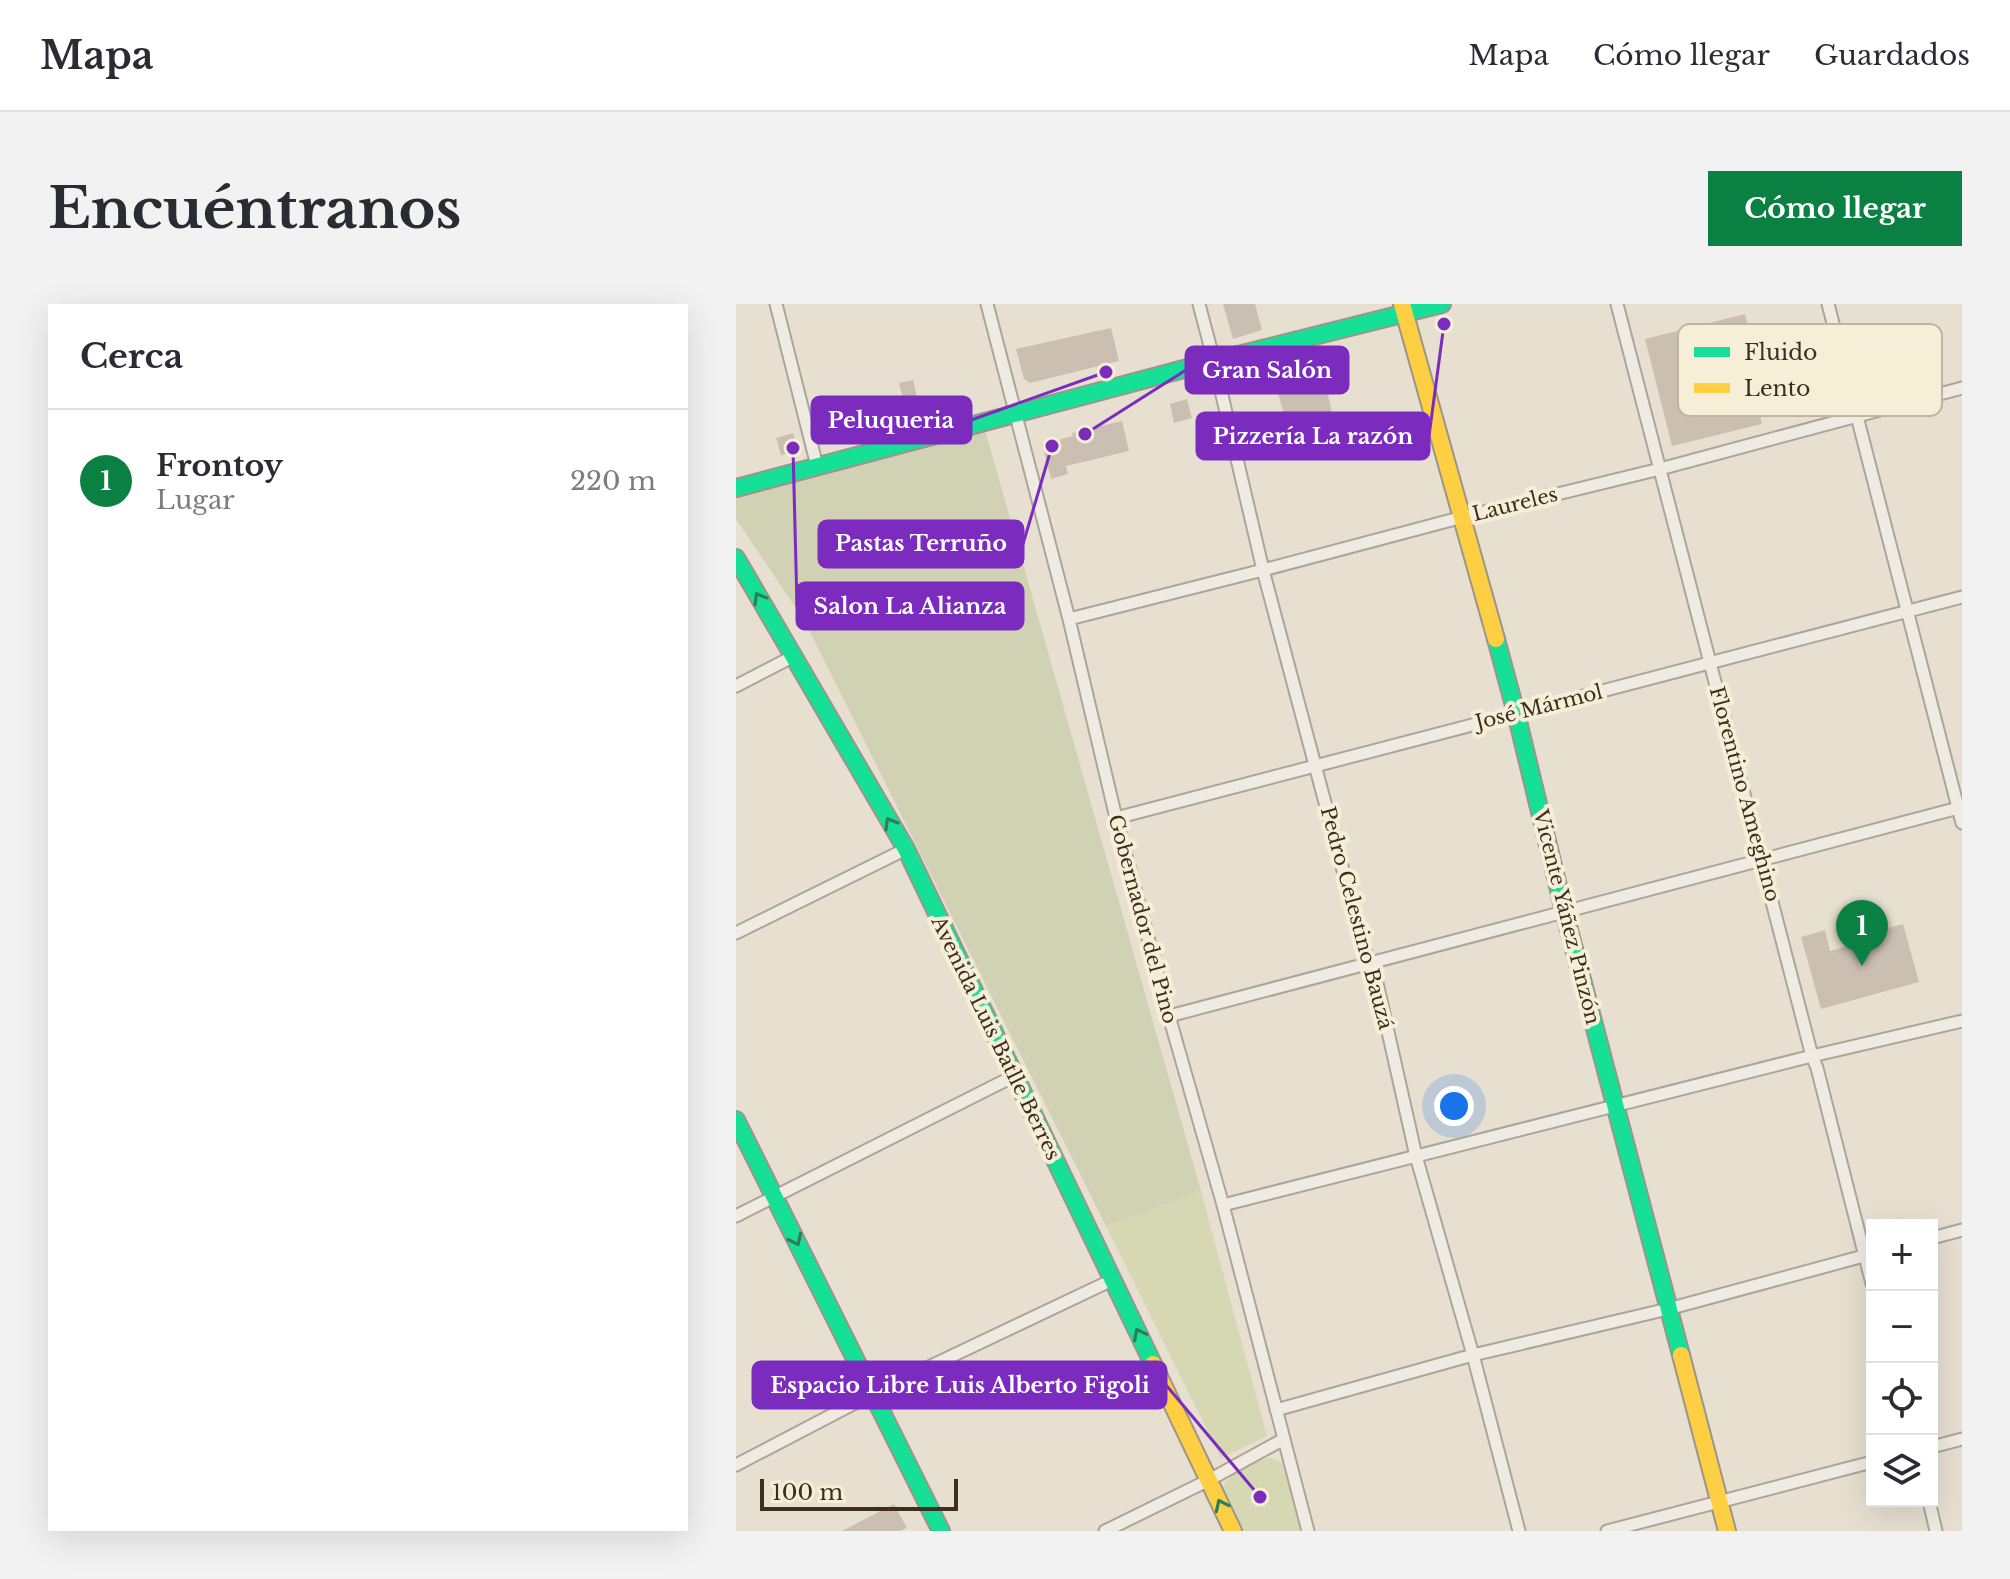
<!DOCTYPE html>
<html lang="es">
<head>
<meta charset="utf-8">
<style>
  :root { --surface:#fff; --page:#f2f2f3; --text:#2b2b33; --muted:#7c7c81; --line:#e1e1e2; --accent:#0b8043 }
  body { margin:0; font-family:"Libre Baskerville",serif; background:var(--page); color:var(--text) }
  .controls { position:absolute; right:24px; bottom:24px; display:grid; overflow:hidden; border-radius:0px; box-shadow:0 8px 32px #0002 }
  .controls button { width:72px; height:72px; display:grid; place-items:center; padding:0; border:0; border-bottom:2px solid var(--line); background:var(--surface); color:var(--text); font:40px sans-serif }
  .scale { position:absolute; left:24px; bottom:20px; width:198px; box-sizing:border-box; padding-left:8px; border:4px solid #3d2e20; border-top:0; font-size:22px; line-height:28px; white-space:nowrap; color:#3d2e20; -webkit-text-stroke:6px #f7eed8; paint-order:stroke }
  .you { position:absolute; left:718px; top:802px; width:28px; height:28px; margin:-20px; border:6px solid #fff; border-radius:50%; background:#1a73e8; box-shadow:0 0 0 12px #1a73e833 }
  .badge { display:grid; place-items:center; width:52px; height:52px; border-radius:50%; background:var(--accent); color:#fff; font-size:26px; font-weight:700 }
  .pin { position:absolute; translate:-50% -66px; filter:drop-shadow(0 2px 4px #0008) }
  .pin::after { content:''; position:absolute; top:42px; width:28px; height:24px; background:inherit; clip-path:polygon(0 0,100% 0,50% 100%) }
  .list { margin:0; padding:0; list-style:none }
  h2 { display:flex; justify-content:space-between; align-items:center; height:104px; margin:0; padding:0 32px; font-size:34px }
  h2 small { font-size:26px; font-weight:400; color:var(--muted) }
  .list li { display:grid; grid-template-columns:52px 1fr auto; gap:24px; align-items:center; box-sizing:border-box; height:144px; padding:0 32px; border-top:2px solid var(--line) }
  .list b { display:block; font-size:30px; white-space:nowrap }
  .list p { margin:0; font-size:26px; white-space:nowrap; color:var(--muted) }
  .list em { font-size:26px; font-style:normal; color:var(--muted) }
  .icon { flex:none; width:44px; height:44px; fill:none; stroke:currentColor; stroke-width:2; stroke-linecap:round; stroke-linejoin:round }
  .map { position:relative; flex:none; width:1226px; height:1227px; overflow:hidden; border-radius:0px }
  header { display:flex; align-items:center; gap:48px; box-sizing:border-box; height:112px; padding:0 40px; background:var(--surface); border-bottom:2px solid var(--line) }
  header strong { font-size:38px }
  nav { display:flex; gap:44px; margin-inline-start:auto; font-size:28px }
  .intro { display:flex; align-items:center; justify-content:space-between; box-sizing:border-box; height:192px; padding:0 48px }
  h1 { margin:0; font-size:56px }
  .button { padding:20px 36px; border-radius:0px; background:var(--accent); color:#fff; font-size:28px; font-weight:700 }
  main { display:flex; gap:48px; padding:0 48px }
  aside { flex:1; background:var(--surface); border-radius:0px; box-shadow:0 8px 32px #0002 }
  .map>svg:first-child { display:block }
  .green { fill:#d6d7b3 }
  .cemetery { fill:#d1d1b3 }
  .building { fill:#cbbfb2 }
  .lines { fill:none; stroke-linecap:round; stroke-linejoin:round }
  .street-casing { stroke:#ada599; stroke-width:15 }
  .fast-casing { stroke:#9c958a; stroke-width:20 }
  .slow-casing { stroke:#9c958a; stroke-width:20 }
  .street { stroke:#efebe3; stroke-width:11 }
  .fast { stroke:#16e098; stroke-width:16 }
  .slow { stroke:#ffcf43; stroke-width:16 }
  .oneway { stroke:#2b7e56 }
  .labels { text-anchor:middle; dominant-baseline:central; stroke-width:8; stroke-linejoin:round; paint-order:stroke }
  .street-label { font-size:20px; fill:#3d2e20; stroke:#f7eed8 }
  .key { fill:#f7eed8; stroke:#bfb4a1; stroke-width:2 }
  .key-label { font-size:22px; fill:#3d2e20 }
  .leader { fill:none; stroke:#7b2cbf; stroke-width:3 }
  .callout-dot { fill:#7b2cbf; stroke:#f7eed8; stroke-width:3 }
  .callout { fill:#7b2cbf; stroke:#7b2cbf; stroke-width:3 }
  .callout-label { font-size:22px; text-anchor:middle; font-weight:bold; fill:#fff }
</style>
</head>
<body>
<header>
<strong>Mapa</strong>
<nav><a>Mapa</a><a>Cómo llegar</a><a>Guardados</a></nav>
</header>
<div class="intro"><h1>Encuéntranos</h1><a class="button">Cómo llegar</a></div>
<main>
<aside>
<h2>Cerca<small></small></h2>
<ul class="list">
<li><span class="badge">1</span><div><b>Frontoy</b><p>Lugar</p></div><em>220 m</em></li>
</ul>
</aside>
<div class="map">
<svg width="1226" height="1227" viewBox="0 0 1226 1227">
  <rect width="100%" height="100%" fill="#e7e0d1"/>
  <path class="green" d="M 465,887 L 531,1132 L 485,1154 L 370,922 Z
    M 535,1154 L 543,1157 L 549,1162 L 566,1227 L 506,1227 L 489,1190 L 487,1183 C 494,1168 519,1155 535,1154 Z"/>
  <path class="cemetery" d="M 249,126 L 465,887 L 370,922 L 69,318 L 0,215 L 0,190 Z"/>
  <path class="building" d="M 487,0 L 519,0 L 526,26 L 497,35 Z
    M 1009,10 L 1021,60 L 1012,62 L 1026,120 L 936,142 L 909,35 Z
    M 375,24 L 383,57 L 294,79 L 288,75 L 280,45 Z
    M 586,64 L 599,123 L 578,127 L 583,145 L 573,148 L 566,122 L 552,125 L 540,82 L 569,74 L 568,68 Z
    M 177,76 L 187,118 L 174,121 L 163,79 Z
    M 451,95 L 456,114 L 438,119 L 434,100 Z
    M 386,117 L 393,147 L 330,162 L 332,170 L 315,175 L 306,140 L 337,132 L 336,129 Z
    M 57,129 L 61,142 L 58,148 L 45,151 L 40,134 Z
    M 1167,620 L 1183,678 L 1085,705 L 1065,633 L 1089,626 L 1094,647 L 1139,634 L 1137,628 Z
    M 158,1200 L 171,1224 L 164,1227 L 106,1227 Z"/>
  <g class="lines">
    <g class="street-casing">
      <path id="street" d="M 40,0 L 81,162
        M 251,0 L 333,315 L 380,514 L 433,712 L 487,901 L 572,1227
        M 463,0 L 478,57 L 527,266 L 628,645 L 639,670 L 680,852 L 737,1051 L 783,1227
        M 881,0 L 1076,752 L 1081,764 L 1136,980
        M 1092,0 L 1226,519
        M 333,315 L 527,266 L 727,213 L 924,165 L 1226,84
        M 0,382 L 58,352
        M 380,514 L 1226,293
        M 0,629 L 170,545
        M 433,712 L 1226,503
        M 487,901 L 1076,752 L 1226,717
        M 0,912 L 278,772
        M 1196,934 L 1226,926
        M 540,1106 L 737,1051 L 932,1005 L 1135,950
        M 1196,1143 L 1226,1135
        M 0,1161 L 136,1090 L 376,976
        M 1193,1197 L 1200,1227
        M 369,1227 L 473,1176 L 548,1135
        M 871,1227 L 1136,1158"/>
    </g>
    <g class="fast-casing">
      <path id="fast" d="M 0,184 L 478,57 L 706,0
        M 0,254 L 170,545 L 417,1060
        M 760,335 L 780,409 L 828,607 L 945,1051
        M 0,816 L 205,1227"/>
    </g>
    <g class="slow-casing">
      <path id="slow" d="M 666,0 L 760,335
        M 945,1051 L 991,1227
        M 417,1060 L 497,1227"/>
    </g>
    <use href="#street" class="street"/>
    <use href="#fast" class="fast"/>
    <use href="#slow" class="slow"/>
  </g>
  <defs><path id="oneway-chevron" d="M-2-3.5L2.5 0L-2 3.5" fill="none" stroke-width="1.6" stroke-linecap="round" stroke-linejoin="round" transform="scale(2)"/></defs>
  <g class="oneway">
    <use href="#oneway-chevron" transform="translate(23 294) rotate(-120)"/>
    <use href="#oneway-chevron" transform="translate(154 519) rotate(-120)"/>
    <use href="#oneway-chevron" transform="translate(60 936) rotate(64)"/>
    <use href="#oneway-chevron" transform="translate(403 1030) rotate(-117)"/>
    <use href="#oneway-chevron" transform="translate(485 1201) rotate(-115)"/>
  </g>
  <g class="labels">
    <g class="street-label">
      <text transform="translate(779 200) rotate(-14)">Laureles</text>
      <text transform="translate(803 403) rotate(-14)">José Mármol</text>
      <text transform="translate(1009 490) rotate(75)">Florentino Ameghino</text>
      <text transform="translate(831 613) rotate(76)">Vicente Yáñez Pinzón</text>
      <text transform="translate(621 614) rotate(75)">Pedro Celestino Bauzá</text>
      <text transform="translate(407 615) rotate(75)">Gobernador del Pino</text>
      <text transform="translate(260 734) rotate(64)">Avenida Luis Batlle Berres</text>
    </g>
  </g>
  <rect x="942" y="20" width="264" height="92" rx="12" class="key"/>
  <rect x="958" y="43" width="36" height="10" fill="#16e098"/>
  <rect x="958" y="79" width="36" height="10" fill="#ffcf43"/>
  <g class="key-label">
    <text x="1008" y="56">Fluido</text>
    <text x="1008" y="92">Lento</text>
  </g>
  <path class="leader" d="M349 130L450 66M370 68L235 116M708 20L693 132M316 142L287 240M57 144L61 302M524 1193L430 1081"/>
  <g class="callout-dot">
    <circle cx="349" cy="130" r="8"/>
    <circle cx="370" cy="68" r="8"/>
    <circle cx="708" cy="20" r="8"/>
    <circle cx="316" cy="142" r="8"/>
    <circle cx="57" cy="144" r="8"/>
    <circle cx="524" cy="1193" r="8"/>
  </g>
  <g class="callout">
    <rect x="450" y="43" width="162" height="46" rx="8"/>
    <rect x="76" y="93" width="159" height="46" rx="8"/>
    <rect x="461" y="109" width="232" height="46" rx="8"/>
    <rect x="83" y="217" width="204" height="46" rx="8"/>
    <rect x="61" y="279" width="226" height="46" rx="8"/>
    <rect x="17" y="1058" width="413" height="46" rx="8"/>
  </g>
  <g class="callout-label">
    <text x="531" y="74">Gran Salón</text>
    <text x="155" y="124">Peluqueria</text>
    <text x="577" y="140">Pizzería La razón</text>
    <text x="185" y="247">Pastas Terruño</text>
    <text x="174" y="310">Salon La Alianza</text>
    <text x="224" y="1089">Espacio Libre Luis Alberto Figoli</text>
  </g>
</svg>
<div class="controls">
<button>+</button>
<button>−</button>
<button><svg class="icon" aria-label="locate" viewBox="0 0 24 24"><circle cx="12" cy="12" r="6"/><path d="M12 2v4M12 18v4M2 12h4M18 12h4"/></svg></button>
<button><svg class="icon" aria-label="layers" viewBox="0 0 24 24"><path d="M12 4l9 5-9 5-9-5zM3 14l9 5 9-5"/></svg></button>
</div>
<div class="scale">100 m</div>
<div class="you"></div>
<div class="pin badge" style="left:1126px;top:662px">1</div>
</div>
</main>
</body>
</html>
